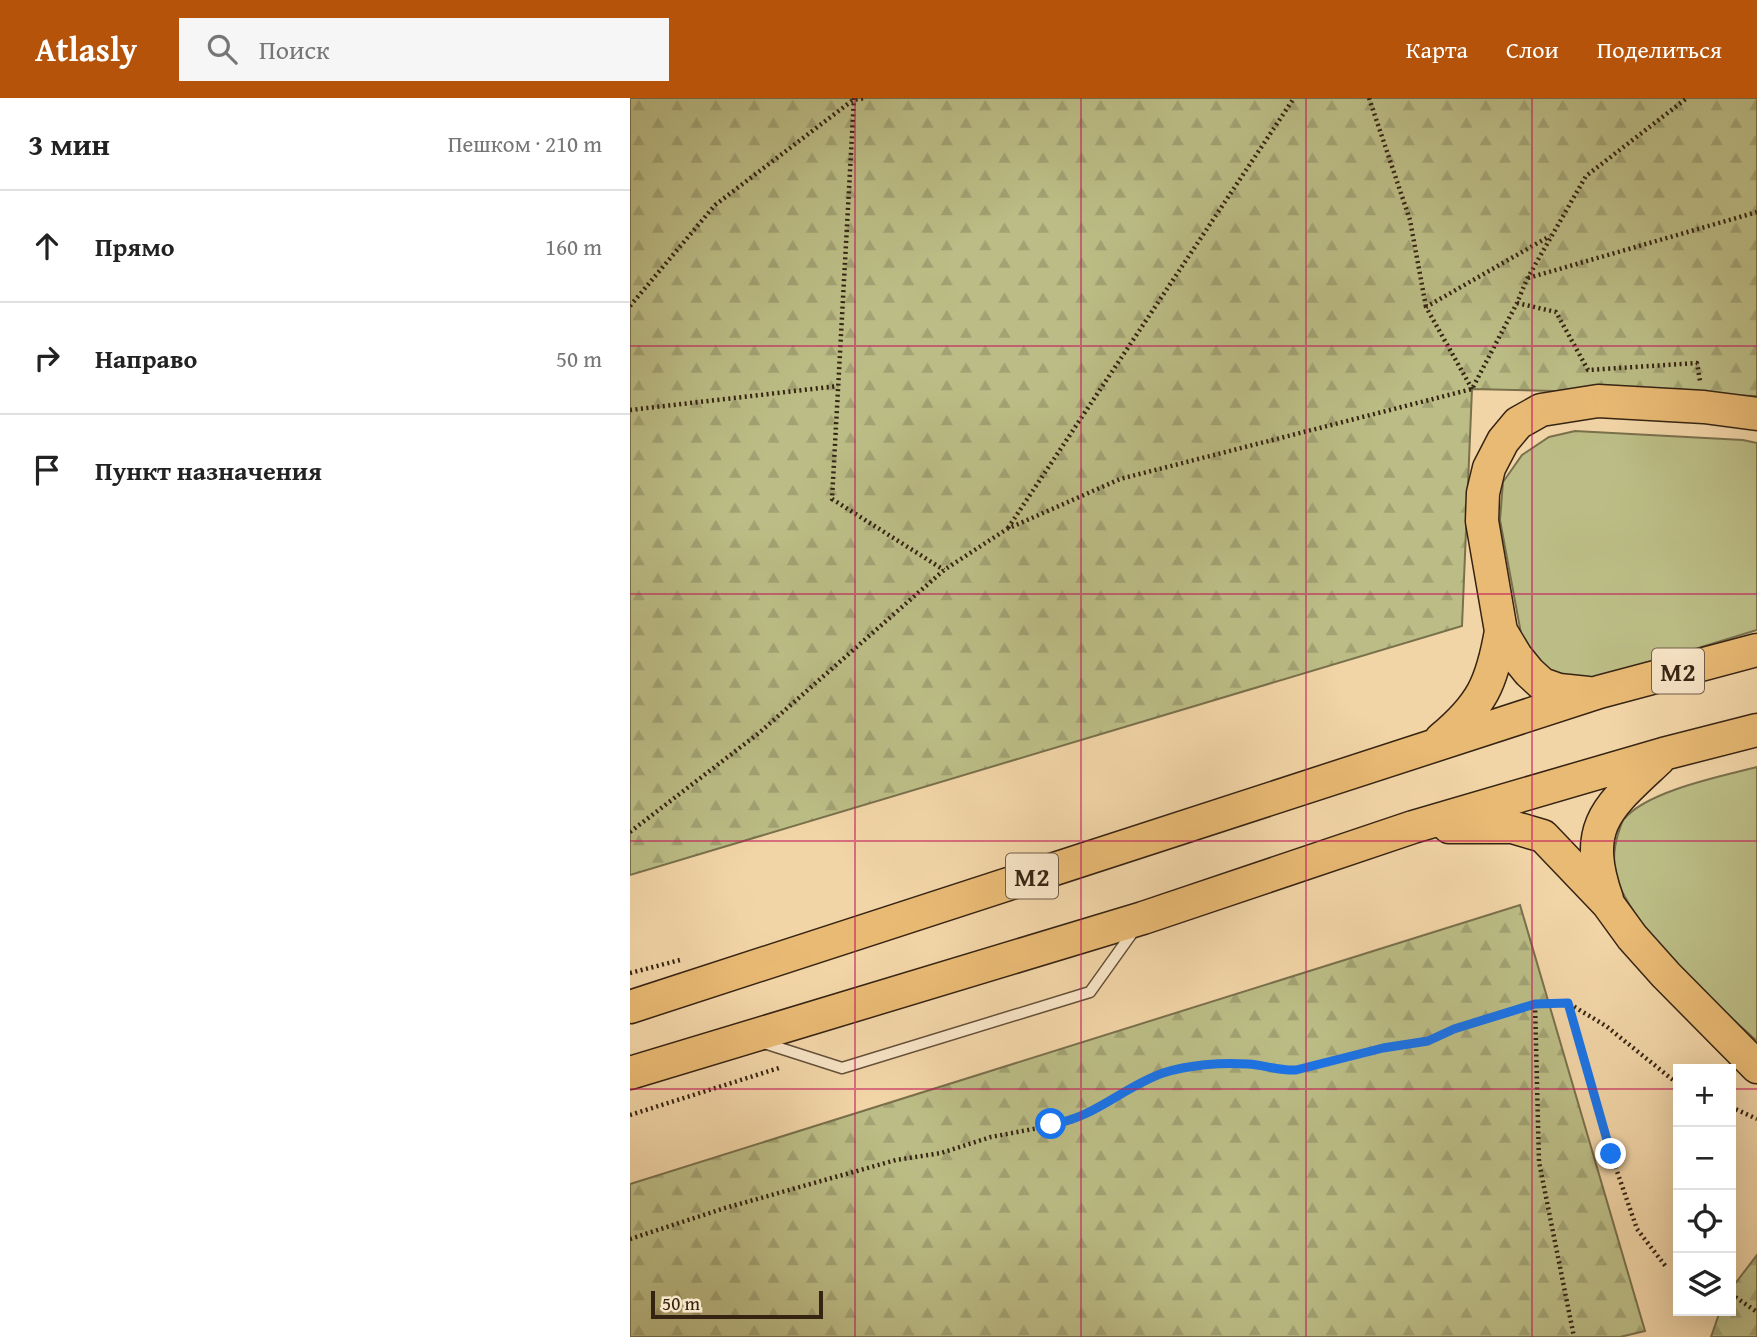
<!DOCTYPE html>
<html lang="ru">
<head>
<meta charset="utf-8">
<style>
  :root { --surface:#fff; --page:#f6f6f6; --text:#222; --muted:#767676; --line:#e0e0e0; --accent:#b45309 }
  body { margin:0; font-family:"Gentium Book Plus",serif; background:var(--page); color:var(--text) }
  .controls { position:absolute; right:21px; bottom:21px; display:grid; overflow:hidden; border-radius:0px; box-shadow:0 7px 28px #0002 }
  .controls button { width:63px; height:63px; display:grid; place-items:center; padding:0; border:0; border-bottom:2px solid var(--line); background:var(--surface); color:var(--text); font:35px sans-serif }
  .scale { position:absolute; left:21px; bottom:18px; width:172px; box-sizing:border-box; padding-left:7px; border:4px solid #362413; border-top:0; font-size:19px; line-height:24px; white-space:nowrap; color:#362413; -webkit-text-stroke:5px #f7e4c6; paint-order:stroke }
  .stop { position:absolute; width:21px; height:21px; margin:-16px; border:5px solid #1a73e8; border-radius:50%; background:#fff }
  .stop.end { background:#1a73e8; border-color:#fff; box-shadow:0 2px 7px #0008 }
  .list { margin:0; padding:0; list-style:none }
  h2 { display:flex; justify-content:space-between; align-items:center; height:91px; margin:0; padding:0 28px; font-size:30px }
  h2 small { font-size:23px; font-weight:400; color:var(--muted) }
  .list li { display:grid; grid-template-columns:46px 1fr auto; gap:21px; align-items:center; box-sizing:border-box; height:112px; padding:0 28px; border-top:2px solid var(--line) }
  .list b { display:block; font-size:26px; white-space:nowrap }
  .list em { font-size:23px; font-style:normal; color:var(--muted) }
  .icon { flex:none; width:38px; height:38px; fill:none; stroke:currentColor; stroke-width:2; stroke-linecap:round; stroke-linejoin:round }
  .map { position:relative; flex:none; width:1127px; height:1239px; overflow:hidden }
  header { display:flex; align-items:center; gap:42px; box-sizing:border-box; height:98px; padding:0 35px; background:var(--accent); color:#fff }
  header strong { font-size:33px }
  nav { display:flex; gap:38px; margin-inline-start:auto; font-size:24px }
  .search { width:490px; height:63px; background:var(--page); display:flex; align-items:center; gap:18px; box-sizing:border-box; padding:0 24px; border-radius:0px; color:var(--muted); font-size:26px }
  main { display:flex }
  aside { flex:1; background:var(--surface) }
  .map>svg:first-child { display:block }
  .green { fill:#bcbd86; stroke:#79704c; stroke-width:2 }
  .forest { fill:url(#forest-firs); stroke:#79704c; stroke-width:2 }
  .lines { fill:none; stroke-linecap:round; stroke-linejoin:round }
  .service-casing { stroke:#655038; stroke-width:13 }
  .trunk-casing { stroke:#362413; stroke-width:35 }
  .path { stroke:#362413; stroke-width:4.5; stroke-dasharray:2 3.5; stroke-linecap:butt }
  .service { stroke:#f7e4c6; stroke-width:10 }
  .trunk { stroke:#e9ba74; stroke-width:32 }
  .route { stroke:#1a73e8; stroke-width:9 }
  .grid { fill:none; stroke:#c2185b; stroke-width:2; stroke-opacity:0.55 }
  .labels { text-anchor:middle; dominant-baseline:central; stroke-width:5; stroke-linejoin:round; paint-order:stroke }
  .shield { fill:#f7e4c6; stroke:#705e49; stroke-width:2 }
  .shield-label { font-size:26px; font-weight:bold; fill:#362413 }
</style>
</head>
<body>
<header>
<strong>Atlasly</strong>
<div class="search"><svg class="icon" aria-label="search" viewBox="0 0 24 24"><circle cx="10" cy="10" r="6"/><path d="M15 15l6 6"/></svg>Поиск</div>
<nav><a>Карта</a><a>Слои</a><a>Поделиться</a></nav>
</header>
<main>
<aside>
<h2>3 мин<small>Пешком · 210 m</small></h2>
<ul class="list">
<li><svg class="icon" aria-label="ahead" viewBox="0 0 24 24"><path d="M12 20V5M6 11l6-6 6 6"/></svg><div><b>Прямо</b></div><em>160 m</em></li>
<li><svg class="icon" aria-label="right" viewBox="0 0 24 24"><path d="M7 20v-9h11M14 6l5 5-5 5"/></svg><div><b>Направо</b></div><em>50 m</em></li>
<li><svg class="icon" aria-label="arrive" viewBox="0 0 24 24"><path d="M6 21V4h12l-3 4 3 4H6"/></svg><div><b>Пункт назначения</b></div></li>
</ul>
</aside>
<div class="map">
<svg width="1127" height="1239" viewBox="0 0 1127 1239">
  <defs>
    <pattern id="forest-firs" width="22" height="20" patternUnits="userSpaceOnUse" patternTransform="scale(1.75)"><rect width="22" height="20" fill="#bcbd86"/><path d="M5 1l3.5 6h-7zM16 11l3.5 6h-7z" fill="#a2a273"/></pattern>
  </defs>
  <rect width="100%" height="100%" fill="#f2d5a7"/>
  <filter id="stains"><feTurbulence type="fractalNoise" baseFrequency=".00286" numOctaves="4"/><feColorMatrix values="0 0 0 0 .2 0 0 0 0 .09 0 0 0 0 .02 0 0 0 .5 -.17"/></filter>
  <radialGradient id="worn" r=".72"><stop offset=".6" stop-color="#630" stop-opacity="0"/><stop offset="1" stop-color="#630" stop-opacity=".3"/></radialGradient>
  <path class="green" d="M 945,333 L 1113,342 L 1127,345 L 1127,532 L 957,584 L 920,574 L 904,563 L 892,541 L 870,422 L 873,384 L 892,357 L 919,339 Z
    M 1127,669 L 1127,943 C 1085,906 1011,838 989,787 C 982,770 983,753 988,736 C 990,731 991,725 994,721 C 1017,693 1092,678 1127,669 Z"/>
  <path class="forest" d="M 0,0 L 1127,0 L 1127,298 L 842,291 L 832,528 L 0,777 Z
    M 890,807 L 1015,1233 L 990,1239 L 0,1239 L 0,1086 Z
    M 1127,1157 L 1127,1239 L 1081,1239 L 1090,1213 L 1101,1213 L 1101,1191 Z"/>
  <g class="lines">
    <g class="service-casing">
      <path id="service" d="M 134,945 L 212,970 L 460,894 L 505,831"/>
    </g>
    <g class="trunk-casing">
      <path id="trunk" d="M 958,595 L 929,592 L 912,586 L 899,574 L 886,558 L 871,533 L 852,423 L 853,395 L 859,370 L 873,343 L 888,325 L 911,312 L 968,303 L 1074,309 L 1127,316
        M 811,641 C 852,607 862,585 871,533
        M 819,729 L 882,729 L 913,738 L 978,806 L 1002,839 L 1036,877 L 1127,969
        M 977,801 C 951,727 978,709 1029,661
        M 0,909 L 969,594 L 1127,552
        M 0,975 L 513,820 L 783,729 L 1033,656 L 1127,632"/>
    </g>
    <path class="path" d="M 224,0 L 202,401 L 314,472
      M 739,0 L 780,122 L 796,209
      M 898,180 L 1127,114
      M 887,205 L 926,214 L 958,272 L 1067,265 L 1070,283
      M 0,208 L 85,107 L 223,2 L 235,0
      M 842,291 L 796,209 L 920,138
      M 0,312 L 208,288
      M 378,430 L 664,0
      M 0,734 L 129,635 L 314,472 L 377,431 L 490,381 L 842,291 L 887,205 L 897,181 L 956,78 L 1057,0
      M 0,875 L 50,862
      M 938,905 L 981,1056 L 1007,1131 L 1037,1170
      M 905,907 L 909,1064 L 944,1239
      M 1101,1009 L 1127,1021
      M 0,1017 L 152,969
      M 0,1141 L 95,1110 L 266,1062 L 311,1055 L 361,1039 L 440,1024 L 457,1016 L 501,990 L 532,975 L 569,968 L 619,966 L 652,973 L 666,972 L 753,950 L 798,943 L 824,931 L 905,907 L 938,905 L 976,928 L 1048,986
      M 1101,1196 L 1127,1214"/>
    <use href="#service" class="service"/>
    <use href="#trunk" class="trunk"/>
  </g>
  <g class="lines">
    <path class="route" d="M 421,1026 C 463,1021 493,989 533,975 C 558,967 591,964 618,966 C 635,967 649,973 666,972 L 753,950 L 798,943 L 824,931 L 905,906 L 938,905 L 981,1056"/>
  </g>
  <path class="grid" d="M 225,0 L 225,1239M 451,0 L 451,1239M 676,0 L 676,1239M 902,0 L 902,1239M 0,248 L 1127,248M 0,496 L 1127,496M 0,743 L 1127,743M 0,991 L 1048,991M 1101,991 L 1127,991"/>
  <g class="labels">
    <g class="shield">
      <rect x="1022" y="550.5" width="52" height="45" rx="5"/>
      <rect x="376" y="755.5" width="52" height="45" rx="5"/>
    </g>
    <g class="shield-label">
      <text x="1048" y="573">М2</text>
      <text x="402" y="778">М2</text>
    </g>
  </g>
  <rect width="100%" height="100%" filter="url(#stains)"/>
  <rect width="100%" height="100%" fill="url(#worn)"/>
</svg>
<div class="controls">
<button>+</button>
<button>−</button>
<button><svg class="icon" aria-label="locate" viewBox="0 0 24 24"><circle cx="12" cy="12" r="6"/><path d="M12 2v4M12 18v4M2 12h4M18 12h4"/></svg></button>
<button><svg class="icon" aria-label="layers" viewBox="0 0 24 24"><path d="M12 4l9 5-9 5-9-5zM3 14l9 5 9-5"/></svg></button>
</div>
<div class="scale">50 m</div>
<div class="stop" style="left:421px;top:1026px"></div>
<div class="stop end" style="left:981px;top:1056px"></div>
</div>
</main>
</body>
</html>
